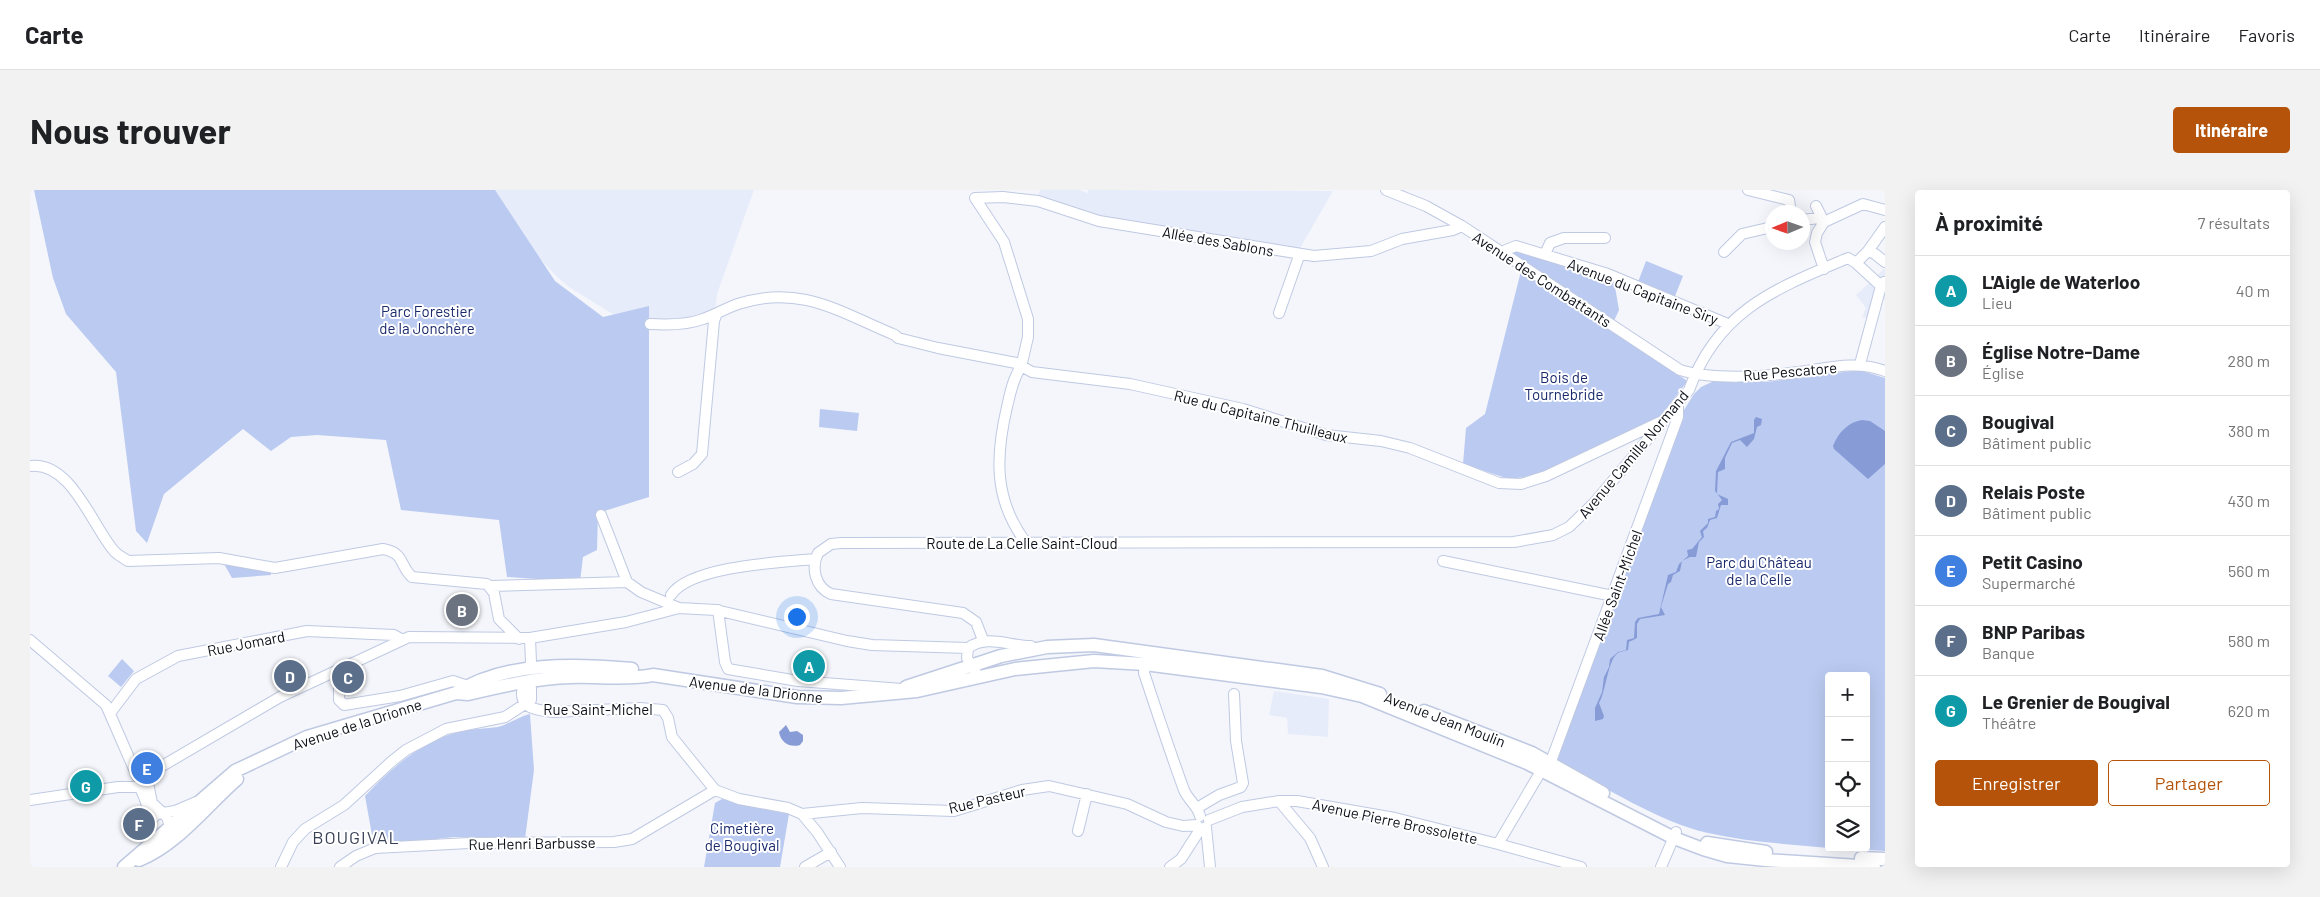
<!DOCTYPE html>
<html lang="fr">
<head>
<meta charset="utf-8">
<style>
  :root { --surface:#fff; --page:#f2f2f2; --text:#202124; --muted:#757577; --line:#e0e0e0; --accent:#b45309 }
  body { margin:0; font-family:Barlow,sans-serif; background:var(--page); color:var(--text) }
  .controls { position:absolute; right:15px; bottom:15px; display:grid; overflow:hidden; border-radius:5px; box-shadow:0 5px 20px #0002 }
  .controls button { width:45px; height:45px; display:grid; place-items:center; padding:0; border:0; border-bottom:1px solid var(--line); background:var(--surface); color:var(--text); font:25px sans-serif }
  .compass { position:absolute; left:1735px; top:15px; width:45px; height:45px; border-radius:50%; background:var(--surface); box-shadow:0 5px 20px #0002; rotate:268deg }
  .you { position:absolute; left:766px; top:426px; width:18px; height:18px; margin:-12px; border:4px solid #fff; border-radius:50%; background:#1a73e8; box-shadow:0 0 0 8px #1a73e833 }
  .badge { display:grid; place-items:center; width:32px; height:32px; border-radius:50%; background:var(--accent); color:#fff; font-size:16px; font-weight:700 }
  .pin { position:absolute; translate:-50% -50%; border:2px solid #fff; box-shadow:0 1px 5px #0006 }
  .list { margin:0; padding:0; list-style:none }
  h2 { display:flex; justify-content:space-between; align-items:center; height:65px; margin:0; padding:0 20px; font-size:21px }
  h2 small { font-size:16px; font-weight:400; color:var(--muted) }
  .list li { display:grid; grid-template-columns:32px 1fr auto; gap:15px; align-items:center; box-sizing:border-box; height:70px; padding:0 20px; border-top:1px solid var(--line) }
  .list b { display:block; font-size:19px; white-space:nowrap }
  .list p { margin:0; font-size:16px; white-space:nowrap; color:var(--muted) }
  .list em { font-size:16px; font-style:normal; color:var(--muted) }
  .actions { display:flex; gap:10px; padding:15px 20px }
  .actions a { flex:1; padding:11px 0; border:1px solid var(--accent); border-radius:5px; text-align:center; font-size:18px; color:var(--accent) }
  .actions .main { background:var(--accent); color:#fff }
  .icon { flex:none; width:28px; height:28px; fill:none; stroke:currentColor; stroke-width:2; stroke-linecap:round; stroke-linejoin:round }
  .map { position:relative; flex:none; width:1855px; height:677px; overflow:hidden; border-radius:5px }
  header { display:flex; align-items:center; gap:30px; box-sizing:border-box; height:70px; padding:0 25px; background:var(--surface); border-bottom:1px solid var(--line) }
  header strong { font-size:24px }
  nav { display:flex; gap:28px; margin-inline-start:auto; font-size:18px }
  .intro { display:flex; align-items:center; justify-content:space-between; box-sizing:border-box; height:120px; padding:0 30px }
  h1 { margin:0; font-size:35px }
  .button { padding:12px 22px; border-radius:5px; background:var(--accent); color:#fff; font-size:18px; font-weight:700 }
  main { display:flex; gap:30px; padding:0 30px }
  aside { flex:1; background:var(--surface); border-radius:5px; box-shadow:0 5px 20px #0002 }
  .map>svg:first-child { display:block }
  .built { fill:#e7ecfa }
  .green { fill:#bbcaf1 }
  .water { fill:#879cd6 }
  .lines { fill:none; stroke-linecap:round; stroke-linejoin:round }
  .minor-casing { stroke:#bfc9e2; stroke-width:12 }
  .major-casing { stroke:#bfc9e2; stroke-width:15 }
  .minor { stroke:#fff; stroke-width:10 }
  .major { stroke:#fff; stroke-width:12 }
  .labels { text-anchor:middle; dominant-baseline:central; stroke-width:4; stroke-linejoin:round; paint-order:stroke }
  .street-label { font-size:15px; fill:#0a0d16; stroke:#fff }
  .park-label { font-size:15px; fill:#19296c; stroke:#fff }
  .quarter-label { font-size:18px; letter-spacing:1px; fill:#394156; stroke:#fff }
</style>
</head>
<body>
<header>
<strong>Carte</strong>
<nav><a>Carte</a><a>Itinéraire</a><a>Favoris</a></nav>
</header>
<div class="intro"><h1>Nous trouver</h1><a class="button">Itinéraire</a></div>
<main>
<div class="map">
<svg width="1855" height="677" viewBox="0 0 1855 677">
  <rect width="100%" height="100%" fill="#f4f6fb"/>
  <path class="built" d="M 434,0 L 724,0 L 687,104 L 685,122 L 660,131 L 619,131 L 592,128 L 581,123 L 539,97 L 526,86 L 463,18 Z
    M 1010,0 L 1049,0 L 1058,3 L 1058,0 L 1303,1 L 1269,60 L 1074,29 L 1008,5 Z
    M 1855,78 L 1855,110 L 1851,105 L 1843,129 L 1832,127 L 1836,118 L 1826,105 Z
    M 1244,501 L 1299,509 L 1298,547 L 1258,544 L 1257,528 L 1239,525 Z"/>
  <path class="green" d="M 4,0 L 465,0 L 525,91 L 573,127 L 619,116 L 619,307 L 568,323 L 567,360 L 553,367 L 550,392 L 477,387 L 469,330 L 371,320 L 356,250 L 287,245 L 261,247 L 241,261 L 213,239 L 134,304 L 117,353 L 106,341 L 86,182 L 36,124 L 23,88 Z
    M 1484,60 L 1584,91 L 1589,120 L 1584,131 L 1480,66 Z
    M 1616,71 L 1653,86 L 1645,106 L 1608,92 Z
    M 1491,81 L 1656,190 L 1656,193 L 1629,228 L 1508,285 L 1479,289 L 1433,274 L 1436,238 L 1455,224 Z
    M 1829,180 L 1855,188 L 1855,661 L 1809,658 L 1836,658 L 1836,486 L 1799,486 L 1799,658 C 1758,654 1717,652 1678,643 C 1628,632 1572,595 1526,571 L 1654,220 L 1664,204 L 1671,197 L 1684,191 L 1736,192 Z
    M 790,219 L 829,223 L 827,241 L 789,237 Z
    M 193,372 L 241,381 L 241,385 L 202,388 Z
    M 92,469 L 104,481 L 91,497 L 78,486 Z
    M 500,524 L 504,580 L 495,649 L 424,647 L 344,656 L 335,606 C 363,577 393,549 433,541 C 445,538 457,539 468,537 C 479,534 488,527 500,524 Z
    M 692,609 L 759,624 L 750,677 L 674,677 L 685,613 Z"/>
  <path class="water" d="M 1726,227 L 1732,229 L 1731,235 L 1727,237 L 1724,249 L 1717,257 L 1710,250 L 1702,253 L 1695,268 L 1695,279 L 1688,282 L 1687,304 L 1698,309 L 1698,315 L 1691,315 L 1687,328 L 1680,330 L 1677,338 L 1673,341 L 1674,347 L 1669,352 L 1666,367 L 1660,367 L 1652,371 L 1650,381 L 1643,385 L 1641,392 L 1638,394 L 1631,417 L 1635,425 L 1610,429 L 1607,434 L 1607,448 L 1599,452 L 1598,460 C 1595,461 1593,461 1590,462 C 1578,465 1576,503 1569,513 L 1574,526 L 1573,529 L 1565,531 L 1565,518 L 1572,502 L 1574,487 L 1579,477 L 1580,469 L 1588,462 L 1596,460 L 1597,450 L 1604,448 L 1605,432 L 1608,428 L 1629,424 L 1638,385 L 1646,382 L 1649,374 L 1658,366 L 1657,360 L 1662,359 L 1672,347 L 1670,341 L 1678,333 L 1678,329 L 1685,327 L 1686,321 L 1689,319 L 1688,314 L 1692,310 L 1685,301 L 1686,281 L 1701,252 L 1724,243 L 1724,230 Z
    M 1832,230 L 1840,231 L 1855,241 L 1855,274 L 1838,289 L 1804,259 L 1803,256 C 1808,243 1818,232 1832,230 Z
    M 756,535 L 760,542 L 767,541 L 773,545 L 773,551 L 770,555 C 760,558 751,553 749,542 Z"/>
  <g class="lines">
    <g class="minor-casing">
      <path id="minor" d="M 1356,0 L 1396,16 L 1432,36 L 1650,180 C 1682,190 1735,187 1768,182 C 1798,178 1827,170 1855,181
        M 1718,0 L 1759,10 L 1761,22
        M 945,8 L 973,7 L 1008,11 L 1069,31 L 1284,66 L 1341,61 L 1372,49 L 1423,40 L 1432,36
        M 945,8 L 974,52 L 998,129 L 998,147 L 991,177
        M 1786,16 L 1793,30
        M 1772,30 L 1789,28 L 1794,32
        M 1838,61 L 1845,64 L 1855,72
        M 1694,62 L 1712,44 L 1742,37
        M 1473,64 L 1476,60 L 1486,56 L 1578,84 L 1698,134
        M 1515,64 L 1520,53 L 1534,48 L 1575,48
        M 1826,73 L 1838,61 L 1855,37
        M 1794,79 L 1785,52 L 1787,43 L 1794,32 L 1833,14 L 1855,20
        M 1249,123 L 1269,66
        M 620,134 C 636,135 657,135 673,129 C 685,125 696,118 708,114 C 771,94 809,122 865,145 L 868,148 L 908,158 L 986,173 L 1002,182 L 1100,194 L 1213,219 L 1296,245 L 1351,251 L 1380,258 L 1469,293 L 1491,294 L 1516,286 L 1630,232
        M 1830,174 L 1851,96 L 1854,92
        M 991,177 C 983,188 980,204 977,217 C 965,268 964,311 997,354
        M 0,276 C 41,270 63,338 85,362 C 89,366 94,368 98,371 L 189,368 L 245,378 L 353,359 C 375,363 369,375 382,387 L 457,394 L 464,403 L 469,429 L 489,449
        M 648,282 L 663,274 L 672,264 L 684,131 L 687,123
        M 571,325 L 597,392
        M 1413,371 L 1583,406
        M 460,396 L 597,392 L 611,402 L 649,418
        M 641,405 C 660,376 752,372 785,369
        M 688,420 L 695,472 L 698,479 L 768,491 L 872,499
        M 0,450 L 76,515 L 107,586
        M 953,450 L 946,432 L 933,423 L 801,404 C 785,397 781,378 788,363 L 801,354 L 811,353 L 1484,352 L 1523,345 L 1539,337 L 1564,313 L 1659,200 C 1688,120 1745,99 1818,68 L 1826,73 L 1851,96
        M 1115,474 L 1114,483 C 1127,522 1140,562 1154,600 C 1158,610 1168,616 1170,626
        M 309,479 L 309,510 L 314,515 L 370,506 L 423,491 L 438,496
        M 499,479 L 501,472 L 500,448
        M 948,486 L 937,468 L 938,458 C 957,444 979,456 1001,456
        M 81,522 L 106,489 L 148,466 L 277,441 L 364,445 L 371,449
        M 1520,574 L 1648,227 L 1648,214
        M 115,586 L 250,507 L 379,447 L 500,448 L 596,432 L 649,418 L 686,420 L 817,451 L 842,455 L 938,458
        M 118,593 L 122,613 L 137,627 L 140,637
        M 110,598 C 120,616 120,635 120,655
        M 685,600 L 709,609 L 758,618 L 772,624 L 832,618 L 924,621 L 992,600 L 1019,596 L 1097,614 L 1136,632 L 1153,636 L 1167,635
        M 0,610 L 88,597 L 106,597
        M 1249,611 L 1280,648 L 1293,677
        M 1167,618 L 1189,605 L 1211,597 L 1213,593 L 1206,551 L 1204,504
        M 772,624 L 787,642 L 810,677
        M 1179,630 L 1212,617 L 1249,611 L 1267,611 L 1365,628 L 1468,654 L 1511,581
        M 120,631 L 127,624 L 145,621 L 166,612
        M 1176,637 L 1180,677
        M 1048,641 L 1057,604
        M 1468,654 L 1551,677
        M 251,677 L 263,652 L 275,639 L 314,615 L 361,572 L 376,560 L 416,539 L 475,527 L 501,510 L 501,498 L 494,492 C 486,517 502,520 523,522 L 610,518 L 633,520 L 638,528 L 642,547 L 685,600
        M 310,677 L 326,666 L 345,658 L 439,653 L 584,652 L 602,649 L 685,600
        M 775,677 L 801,662
        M 1140,677 L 1151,669 L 1171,638
        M 1631,677 L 1646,642"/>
    </g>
    <g class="major-casing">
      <path id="major" d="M 876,497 L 971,466 L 1017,457 L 1064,455 L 1292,486 L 1350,504
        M 426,503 L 438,504 C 472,496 506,488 541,487 C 566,486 600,490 623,485 L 767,507 L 811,508 L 887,501 L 985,479 L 1064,471 L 1115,474 L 1291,497 L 1332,506 L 1497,573 L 1644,648 L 1673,659 L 1697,666 L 1736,670 L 1844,677
        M 1394,521 L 1502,563 L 1573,603
        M 1677,653 L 1736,662
        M 1831,668 L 1855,669
        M 109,670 C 148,654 176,616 207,589
        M 94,677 L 205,581 L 277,547 L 426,503 C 475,471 546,474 602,479"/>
    </g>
    <use href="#minor" class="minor"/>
    <use href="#major" class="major"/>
  </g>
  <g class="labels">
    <g class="street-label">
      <text transform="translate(1188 51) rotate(10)">Allée des Sablons</text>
      <text transform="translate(1512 89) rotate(33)">Avenue des Combattants</text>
      <text transform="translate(1613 101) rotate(21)">Avenue du Capitaine Siry</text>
      <text transform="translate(1760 181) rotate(-5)">Rue Pescatore</text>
      <text transform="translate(1231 226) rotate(14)">Rue du Capitaine Thuilleaux</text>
      <text transform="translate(1603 264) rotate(-50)">Avenue Camille Normand</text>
      <text x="992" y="353">Route de La Celle Saint-Cloud</text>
      <text transform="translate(1587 395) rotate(-70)">Allée Saint-Michel</text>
      <text transform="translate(216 453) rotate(-11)">Rue Jomard</text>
      <text transform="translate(726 499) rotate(7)">Avenue de la Drionne</text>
      <text x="568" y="519">Rue Saint-Michel</text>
      <text transform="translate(1415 529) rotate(21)">Avenue Jean Moulin</text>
      <text transform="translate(327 534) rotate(-18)">Avenue de la Drionne</text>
      <text transform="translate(957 609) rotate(-13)">Rue Pasteur</text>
      <text transform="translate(1365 631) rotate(12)">Avenue Pierre Brossolette</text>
      <text transform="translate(502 653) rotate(-1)">Rue Henri Barbusse</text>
    </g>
    <g class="park-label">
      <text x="397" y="121">Parc Forestier<tspan x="397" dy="17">de la Jonchère</tspan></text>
      <text x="1534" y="187">Bois de<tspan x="1534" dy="17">Tournebride</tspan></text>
      <text x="1729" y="372">Parc du Château<tspan x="1729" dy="17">de la Celle</tspan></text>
      <text x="712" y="638">Cimetière<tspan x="712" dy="17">de Bougival</tspan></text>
    </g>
    <g class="quarter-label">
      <text x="326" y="647">BOUGIVAL</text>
    </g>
  </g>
</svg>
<div class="controls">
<button>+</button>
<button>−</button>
<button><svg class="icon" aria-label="locate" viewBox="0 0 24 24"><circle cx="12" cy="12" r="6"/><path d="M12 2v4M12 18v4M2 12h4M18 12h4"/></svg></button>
<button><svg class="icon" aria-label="layers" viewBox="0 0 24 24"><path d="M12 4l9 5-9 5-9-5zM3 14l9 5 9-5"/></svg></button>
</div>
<svg class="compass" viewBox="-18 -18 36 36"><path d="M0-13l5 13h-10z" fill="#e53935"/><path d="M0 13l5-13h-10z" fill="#757577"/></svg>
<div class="you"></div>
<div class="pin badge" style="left:779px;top:476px;background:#0f9aa8">A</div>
<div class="pin badge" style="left:432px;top:420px;background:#6b7280">B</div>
<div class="pin badge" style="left:318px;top:487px;background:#5c6f8a">C</div>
<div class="pin badge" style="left:260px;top:486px;background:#5c6f8a">D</div>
<div class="pin badge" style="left:117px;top:578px;background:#3f7fe0">E</div>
<div class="pin badge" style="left:109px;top:634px;background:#5c6f8a">F</div>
<div class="pin badge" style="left:56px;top:596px;background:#0f9aa8">G</div>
</div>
<aside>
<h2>À proximité<small>7 résultats</small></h2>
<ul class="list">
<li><span class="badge" style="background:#0f9aa8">A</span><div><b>L'Aigle de Waterloo</b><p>Lieu</p></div><em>40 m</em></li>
<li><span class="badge" style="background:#6b7280">B</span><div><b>Église Notre-Dame</b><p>Église</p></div><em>280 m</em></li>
<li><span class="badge" style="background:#5c6f8a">C</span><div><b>Bougival</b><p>Bâtiment public</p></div><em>380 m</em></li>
<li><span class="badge" style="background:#5c6f8a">D</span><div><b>Relais Poste</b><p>Bâtiment public</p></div><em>430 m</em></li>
<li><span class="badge" style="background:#3f7fe0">E</span><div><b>Petit Casino</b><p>Supermarché</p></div><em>560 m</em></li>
<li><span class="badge" style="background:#5c6f8a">F</span><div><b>BNP Paribas</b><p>Banque</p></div><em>580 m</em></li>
<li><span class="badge" style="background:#0f9aa8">G</span><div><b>Le Grenier de Bougival</b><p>Théâtre</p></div><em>620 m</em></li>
</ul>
<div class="actions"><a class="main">Enregistrer</a><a>Partager</a></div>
</aside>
</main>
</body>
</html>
